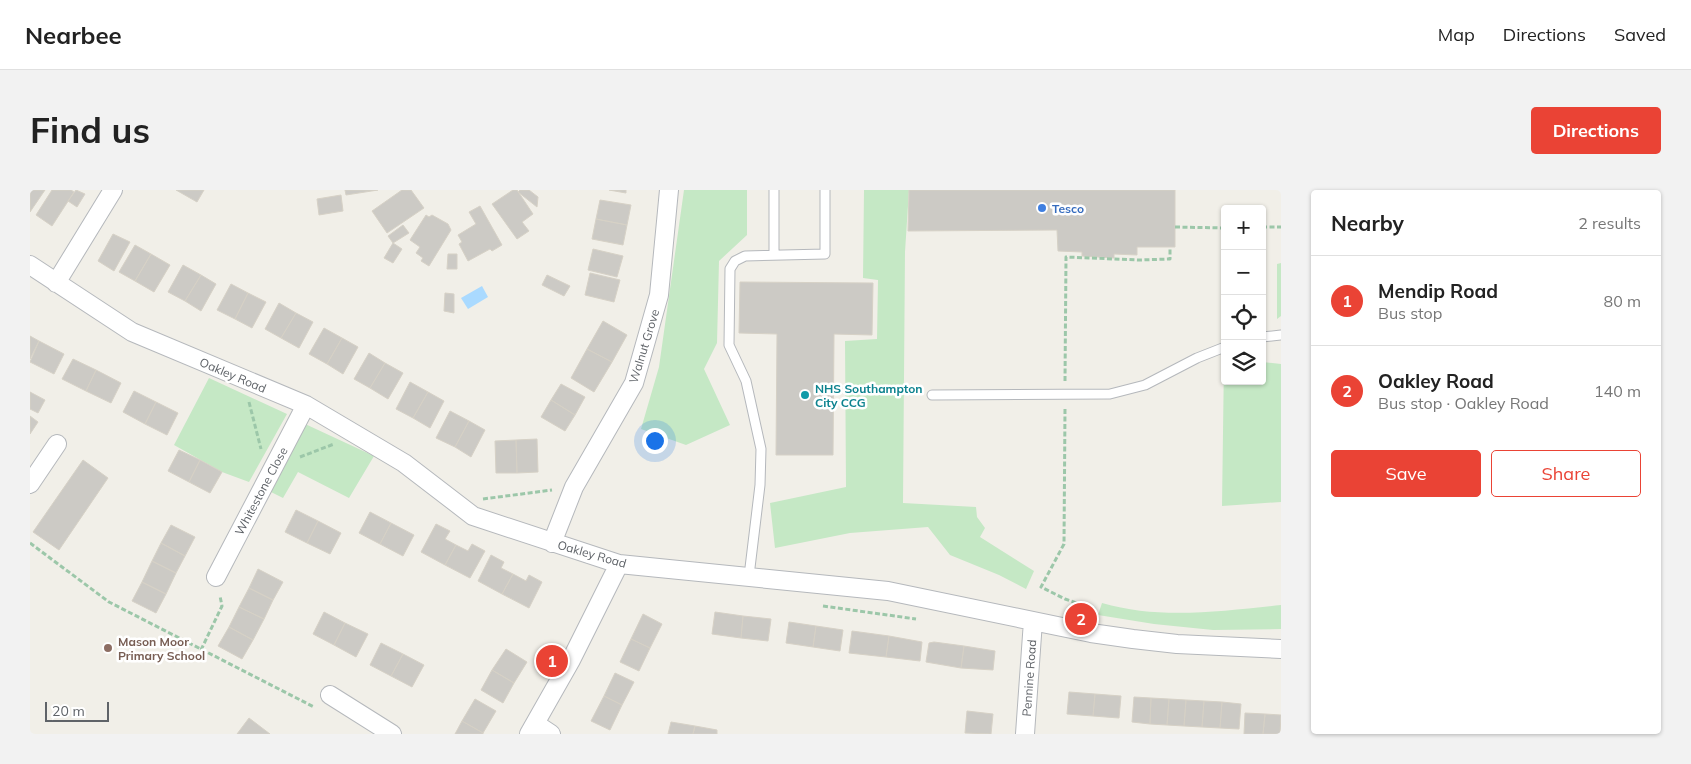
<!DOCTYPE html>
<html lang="en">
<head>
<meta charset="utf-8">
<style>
  :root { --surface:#fff; --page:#f2f2f2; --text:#222; --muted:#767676; --line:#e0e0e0; --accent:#ea4335 }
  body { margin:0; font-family:Mulish,sans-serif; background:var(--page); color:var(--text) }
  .controls { position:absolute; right:15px; top:15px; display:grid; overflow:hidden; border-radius:5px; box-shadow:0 1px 4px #0004 }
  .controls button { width:45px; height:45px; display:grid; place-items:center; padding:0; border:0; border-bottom:1px solid var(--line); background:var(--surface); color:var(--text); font:25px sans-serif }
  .scale { position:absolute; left:15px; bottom:12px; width:64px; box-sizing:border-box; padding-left:5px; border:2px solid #5f6368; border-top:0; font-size:14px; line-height:18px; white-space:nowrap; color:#5f6368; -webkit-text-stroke:4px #fff; paint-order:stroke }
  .you { position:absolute; left:624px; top:250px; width:18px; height:18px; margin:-12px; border:4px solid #fff; border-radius:50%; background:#1a73e8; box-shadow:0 0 0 8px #1a73e833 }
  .badge { display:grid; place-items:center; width:32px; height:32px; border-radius:50%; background:var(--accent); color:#fff; font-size:16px; font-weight:700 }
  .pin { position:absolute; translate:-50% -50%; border:2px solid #fff; box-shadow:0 1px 5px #0006 }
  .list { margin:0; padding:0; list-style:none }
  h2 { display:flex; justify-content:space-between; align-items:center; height:65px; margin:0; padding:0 20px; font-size:21px }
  h2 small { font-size:16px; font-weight:400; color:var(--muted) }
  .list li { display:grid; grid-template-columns:32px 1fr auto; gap:15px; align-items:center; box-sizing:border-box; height:90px; padding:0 20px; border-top:1px solid var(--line) }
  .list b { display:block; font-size:19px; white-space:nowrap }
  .list p { margin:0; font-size:16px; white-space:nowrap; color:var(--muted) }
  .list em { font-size:16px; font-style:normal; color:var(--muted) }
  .actions { display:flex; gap:10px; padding:15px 20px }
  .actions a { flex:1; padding:11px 0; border:1px solid var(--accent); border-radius:5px; text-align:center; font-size:18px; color:var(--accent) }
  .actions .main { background:var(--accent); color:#fff }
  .icon { flex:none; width:28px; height:28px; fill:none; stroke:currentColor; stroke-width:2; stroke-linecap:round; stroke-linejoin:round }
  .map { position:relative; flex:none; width:1251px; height:544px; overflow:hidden; border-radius:5px }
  header { display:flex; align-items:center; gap:30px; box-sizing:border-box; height:70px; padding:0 25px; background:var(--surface); border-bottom:1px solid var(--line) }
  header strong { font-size:24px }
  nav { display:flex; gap:28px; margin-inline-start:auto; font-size:18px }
  .intro { display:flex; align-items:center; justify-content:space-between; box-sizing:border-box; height:120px; padding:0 30px }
  h1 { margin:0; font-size:35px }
  .button { padding:12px 22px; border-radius:5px; background:var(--accent); color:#fff; font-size:18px; font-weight:700 }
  main { display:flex; gap:30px; padding:0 30px }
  aside { flex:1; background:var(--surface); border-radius:5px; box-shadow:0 1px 4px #0004 }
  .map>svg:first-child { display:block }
  .green { fill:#c5e8c5 }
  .water { fill:#aadaff }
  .building { fill:#cccac5; stroke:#d6d1c6 }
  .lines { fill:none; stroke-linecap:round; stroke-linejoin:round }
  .service-casing { stroke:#b5b8bc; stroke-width:11 }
  .minor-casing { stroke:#b5b8bc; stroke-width:20 }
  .path { stroke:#9cc7a9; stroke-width:3; stroke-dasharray:5 2.5; stroke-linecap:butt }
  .service { stroke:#fff; stroke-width:9 }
  .minor { stroke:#fff; stroke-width:18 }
  .shop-dot { fill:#3f7fe0; stroke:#fff; stroke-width:2 }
  .culture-dot { fill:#0f9aa8; stroke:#fff; stroke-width:2 }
  .education-dot { fill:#8d6e63; stroke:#fff; stroke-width:2 }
  .labels { text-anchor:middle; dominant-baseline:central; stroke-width:5; stroke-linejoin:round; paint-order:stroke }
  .shop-label { font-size:12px; font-weight:bold; fill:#366cbe; stroke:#fff; text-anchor:start }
  .street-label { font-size:12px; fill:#5f6368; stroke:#fff }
  .culture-label { font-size:12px; font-weight:bold; fill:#0d838f; stroke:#fff; text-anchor:start }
  .education-label { font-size:12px; font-weight:bold; fill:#785e54; stroke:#fff; text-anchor:start }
</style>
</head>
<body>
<header>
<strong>Nearbee</strong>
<nav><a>Map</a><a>Directions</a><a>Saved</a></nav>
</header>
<div class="intro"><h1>Find us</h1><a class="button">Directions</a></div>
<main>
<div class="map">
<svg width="1251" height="544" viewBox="0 0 1251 544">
  <rect width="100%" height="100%" fill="#f1efe8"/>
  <path class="green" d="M 654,0 L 717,0 L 717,45 L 689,71 L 687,153 L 674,179 L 700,235 L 656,255 L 611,239 L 629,177 Z
    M 834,0 L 879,0 L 875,62 L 873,313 L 946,317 L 947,327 L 955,338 L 950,347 L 1004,381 L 996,399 L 969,385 L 920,365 L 898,337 L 820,343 L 745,358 L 740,313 L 816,297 L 815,151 L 847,149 L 848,90 L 833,88 Z
    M 1251,73 L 1251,126 L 1247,129 L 1247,74 Z
    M 1194,169 L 1195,191 L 1232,191 L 1232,172 L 1251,174 L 1251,312 L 1192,316 Z
    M 179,188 L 257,224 L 219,292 L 192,282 L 144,255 Z
    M 273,233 L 344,266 L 319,308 L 268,282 L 253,308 L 237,300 Z
    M 1072,413 C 1130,430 1191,421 1251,415 L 1251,439 L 1183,440 L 1124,434 L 1068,425 Z"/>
  <path class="water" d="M 452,96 L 458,107 L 438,119 L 431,108 Z"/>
  <path class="building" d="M 0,0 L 15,0 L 0,22 Z
    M 22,0 L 41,0 L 44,2 L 22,36 L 6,25 Z
    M 46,0 L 55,4 L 47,17 L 38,11 Z
    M 146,0 L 174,0 L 167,12 Z
    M 315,0 L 348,0 L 316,5 Z
    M 372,0 L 381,0 L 394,18 L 357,43 L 342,21 Z
    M 483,0 L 487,0 L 503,24 L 492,32 L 499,41 L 487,49 L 462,14 Z
    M 490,0 L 499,0 L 508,7 L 507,17 L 488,2 Z
    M 579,0 L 596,0 L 596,3 Z
    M 879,0 L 1145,0 L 1145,57 L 1107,57 L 1107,65 L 1084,64 L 1084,68 L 1052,66 L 1052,62 L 1028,61 L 1027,40 L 878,41 Z
    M 311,5 L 313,21 L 289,25 L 287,9 Z
    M 570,10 L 601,15 L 597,35 L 566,29 Z
    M 450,16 L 472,55 L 462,61 L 460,59 L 438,71 L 429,54 L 432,52 L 428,45 L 446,34 L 439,22 Z
    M 396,25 L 399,27 L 402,25 L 418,34 L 421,40 L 399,76 L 391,71 L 393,68 L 386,63 L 390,57 L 380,50 Z
    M 566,29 L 597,35 L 593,55 L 562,49 Z
    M 373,35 L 379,43 L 363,53 L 358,46 Z
    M 83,44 L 100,52 L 84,81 L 68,71 Z
    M 363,53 L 372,59 L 363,73 L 354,68 Z
    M 105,55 L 121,64 L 105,91 L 89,82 Z
    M 563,59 L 593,66 L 587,87 L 558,80 Z
    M 121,64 L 140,75 L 124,102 L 105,91 Z
    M 418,64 L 427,64 L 427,79 L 417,79 Z
    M 153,75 L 171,85 L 155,111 L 138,102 Z
    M 560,83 L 590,90 L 584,112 L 555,105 Z
    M 171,85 L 186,94 L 171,121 L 155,111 Z
    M 517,85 L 540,96 L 534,106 L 512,95 Z
    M 710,92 L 843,93 L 842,145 L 804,144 L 803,265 L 746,265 L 747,144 L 709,143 Z
    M 201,94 L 218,103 L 205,129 L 187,120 Z
    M 218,103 L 236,112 L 222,138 L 205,129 Z
    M 415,103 L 424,104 L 424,123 L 414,121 Z
    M 249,113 L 266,123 L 251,148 L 235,139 Z
    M 266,123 L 283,132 L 269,158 L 251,148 Z
    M 573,131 L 597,145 L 582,172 L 557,159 Z
    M 294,138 L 312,148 L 297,174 L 279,164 Z
    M 0,146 L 9,151 L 0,169 Z
    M 312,148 L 328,157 L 313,184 L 297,174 Z
    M 9,151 L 34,164 L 24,184 L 0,172 Z
    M 557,159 L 582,172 L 564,202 L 541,188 Z
    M 339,163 L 355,173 L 340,198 L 324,189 Z
    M 43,169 L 66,180 L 56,201 L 32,189 Z
    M 355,173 L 373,183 L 358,209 L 340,198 Z
    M 66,180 L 91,193 L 81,213 L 56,201 Z
    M 380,192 L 398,202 L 383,228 L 366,219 Z
    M 531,194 L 555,207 L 545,225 L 521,210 Z
    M 104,201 L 126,212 L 115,234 L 93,222 Z
    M 0,202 L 15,210 L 8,223 L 0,219 Z
    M 398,202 L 414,211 L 400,238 L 383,228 Z
    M 521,210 L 545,225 L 535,241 L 511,227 Z
    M 126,212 L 148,223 L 137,245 L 115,234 Z
    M 420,221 L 439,231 L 425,257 L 406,248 Z
    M 0,226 L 8,232 L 0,244 Z
    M 439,231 L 455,240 L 441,267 L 425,257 Z
    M 507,249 L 508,282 L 487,283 L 486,250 Z
    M 486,250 L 487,283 L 466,283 L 465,251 Z
    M 149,260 L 170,270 L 159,292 L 138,281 Z
    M 53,270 L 78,288 L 29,360 L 3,342 Z
    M 170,270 L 192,282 L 180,303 L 159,292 Z
    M 266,320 L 288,331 L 277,353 L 255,342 Z
    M 340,322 L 361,333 L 350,354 L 329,343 Z
    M 288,331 L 311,343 L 300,364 L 277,353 Z
    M 361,333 L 384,345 L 373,366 L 350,354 Z
    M 406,334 L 420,341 L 415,349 L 426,355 L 415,375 L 391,362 Z
    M 141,335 L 165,347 L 155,366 L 131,353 Z
    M 131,353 L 155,366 L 146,383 L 122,371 Z
    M 442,354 L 455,361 L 440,388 L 415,375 L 426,355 L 438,361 Z
    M 461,365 L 474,372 L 471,378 L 483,384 L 472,404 L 448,391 Z
    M 122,371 L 146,383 L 136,404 L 112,392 Z
    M 228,379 L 253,392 L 243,410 L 219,398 Z
    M 483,384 L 496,391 L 499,385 L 512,392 L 499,418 L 472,404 Z
    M 112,392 L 136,404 L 126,423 L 102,411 Z
    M 219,398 L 243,410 L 234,429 L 209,417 Z
    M 209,417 L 234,429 L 223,450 L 199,437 Z
    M 294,422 L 315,433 L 304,455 L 283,444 Z
    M 685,422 L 713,426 L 711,448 L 682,444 Z
    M 613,424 L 632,434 L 620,458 L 601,449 Z
    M 713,426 L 741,429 L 738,451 L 711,448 Z
    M 759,432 L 786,436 L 783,457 L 756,453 Z
    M 315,433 L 338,444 L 326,467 L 304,455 Z
    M 786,436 L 813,440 L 810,461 L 783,457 Z
    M 199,437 L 223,450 L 212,469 L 188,456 Z
    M 822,441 L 859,446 L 856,467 L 819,463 Z
    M 859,446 L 892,452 L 890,471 L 856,467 Z
    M 601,449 L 620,458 L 609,481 L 590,472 Z
    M 904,452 L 934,456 L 931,478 L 896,472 L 899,453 Z
    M 351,453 L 373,464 L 361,486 L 340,475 Z
    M 934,456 L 965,461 L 963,480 L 931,478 Z
    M 476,459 L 497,472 L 484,493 L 462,480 Z
    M 373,464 L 394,475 L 382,497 L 361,486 Z
    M 462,480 L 484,493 L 473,513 L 451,500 Z
    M 585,483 L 604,492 L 592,515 L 574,506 Z
    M 1039,502 L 1065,504 L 1063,526 L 1037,524 Z
    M 1065,504 L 1091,506 L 1089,528 L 1063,526 Z
    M 574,506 L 592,515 L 580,540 L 561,531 Z
    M 1104,507 L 1121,508 L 1120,534 L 1102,532 Z
    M 1121,508 L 1139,509 L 1137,535 L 1120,534 Z
    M 445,509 L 466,521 L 453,543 L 432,531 Z
    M 1139,509 L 1156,510 L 1154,536 L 1137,535 Z
    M 1156,510 L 1174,511 L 1172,537 L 1154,536 Z
    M 1174,511 L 1192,512 L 1190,538 L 1172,537 Z
    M 1192,512 L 1211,514 L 1209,539 L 1190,538 Z
    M 937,521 L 963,524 L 961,544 L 935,543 Z
    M 1215,523 L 1235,524 L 1233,544 L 1214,544 Z
    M 1235,524 L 1251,525 L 1250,544 L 1233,544 Z
    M 219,528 L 240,544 L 207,544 Z
    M 432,531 L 453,543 L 453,544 L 425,544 Z
    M 641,532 L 665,536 L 663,544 L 638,544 Z
    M 665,536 L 687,540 L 687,544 L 663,544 Z"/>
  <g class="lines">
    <g class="service-casing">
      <path id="service" d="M 744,0 L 744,65
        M 1232,147 L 1251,145
        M 902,205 L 1080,204 L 1115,195 L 1167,168 L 1195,157
        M 719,386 L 730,295 L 731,259 L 716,191 L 699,155 L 700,79 L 705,71 L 715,66 L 795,64 L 795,0"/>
    </g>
    <g class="minor-casing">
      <path id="minor" d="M 0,75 L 102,142 L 276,215 L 374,273 L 443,326 L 589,374 L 858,401 L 1061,443 L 1103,449 L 1147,454 L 1251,459
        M 26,93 L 83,0
        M 0,294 L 27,254
        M 522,353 L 544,297 L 604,193 L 629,105 L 639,0
        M 186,387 L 276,215
        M 300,505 L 362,544
        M 506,534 L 521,544
        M 499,544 L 541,470 L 589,374
        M 995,544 L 1003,431"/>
    </g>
    <path class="path" d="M 1145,37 L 1195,38
      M 1232,37 L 1251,37
      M 1035,191 L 1036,67 L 1109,70 L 1140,69 L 1140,57
      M 219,212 L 231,259
      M 1035,219 L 1034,354 L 1011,397 L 1035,409 L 1064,419 L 1063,425
      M 270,267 L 304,254
      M 453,309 L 522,300
      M 0,353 L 79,412 L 284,517
      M 793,416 L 886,429
      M 171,460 L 192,416 L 190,406"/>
    <use href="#service" class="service"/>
    <use href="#minor" class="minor"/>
  </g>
  <circle class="shop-dot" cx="1012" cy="18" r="5"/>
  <circle class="culture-dot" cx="775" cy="205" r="5"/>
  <circle class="education-dot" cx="78" cy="458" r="5"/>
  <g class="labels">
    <g class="shop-label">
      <text x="1022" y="18">Tesco</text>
    </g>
    <g class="street-label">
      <text transform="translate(614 156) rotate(-73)">Walnut Grove</text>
      <text transform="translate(203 185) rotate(23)">Oakley Road</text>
      <text transform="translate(231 301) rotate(-62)">Whitestone Close</text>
      <text transform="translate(562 364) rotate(16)">Oakley Road</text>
      <text transform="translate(999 488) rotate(-86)">Pennine Road</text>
    </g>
    <g class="culture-label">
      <text x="785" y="198">NHS Southampton<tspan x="785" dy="14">City CCG</tspan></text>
    </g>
    <g class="education-label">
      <text x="88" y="451">Mason Moor<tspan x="88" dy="14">Primary School</tspan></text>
    </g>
  </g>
</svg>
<div class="controls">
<button>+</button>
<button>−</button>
<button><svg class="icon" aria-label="locate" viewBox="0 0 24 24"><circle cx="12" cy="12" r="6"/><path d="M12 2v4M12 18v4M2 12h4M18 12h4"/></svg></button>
<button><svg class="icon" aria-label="layers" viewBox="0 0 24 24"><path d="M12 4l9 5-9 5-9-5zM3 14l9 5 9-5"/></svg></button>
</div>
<div class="scale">20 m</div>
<div class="you"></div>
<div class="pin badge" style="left:522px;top:471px">1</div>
<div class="pin badge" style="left:1051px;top:429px">2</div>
</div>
<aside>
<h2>Nearby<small>2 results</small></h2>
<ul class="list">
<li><span class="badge">1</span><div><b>Mendip Road</b><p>Bus stop</p></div><em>80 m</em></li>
<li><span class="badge">2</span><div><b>Oakley Road</b><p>Bus stop · Oakley Road</p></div><em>140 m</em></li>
</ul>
<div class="actions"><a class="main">Save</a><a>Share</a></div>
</aside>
</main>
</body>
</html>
